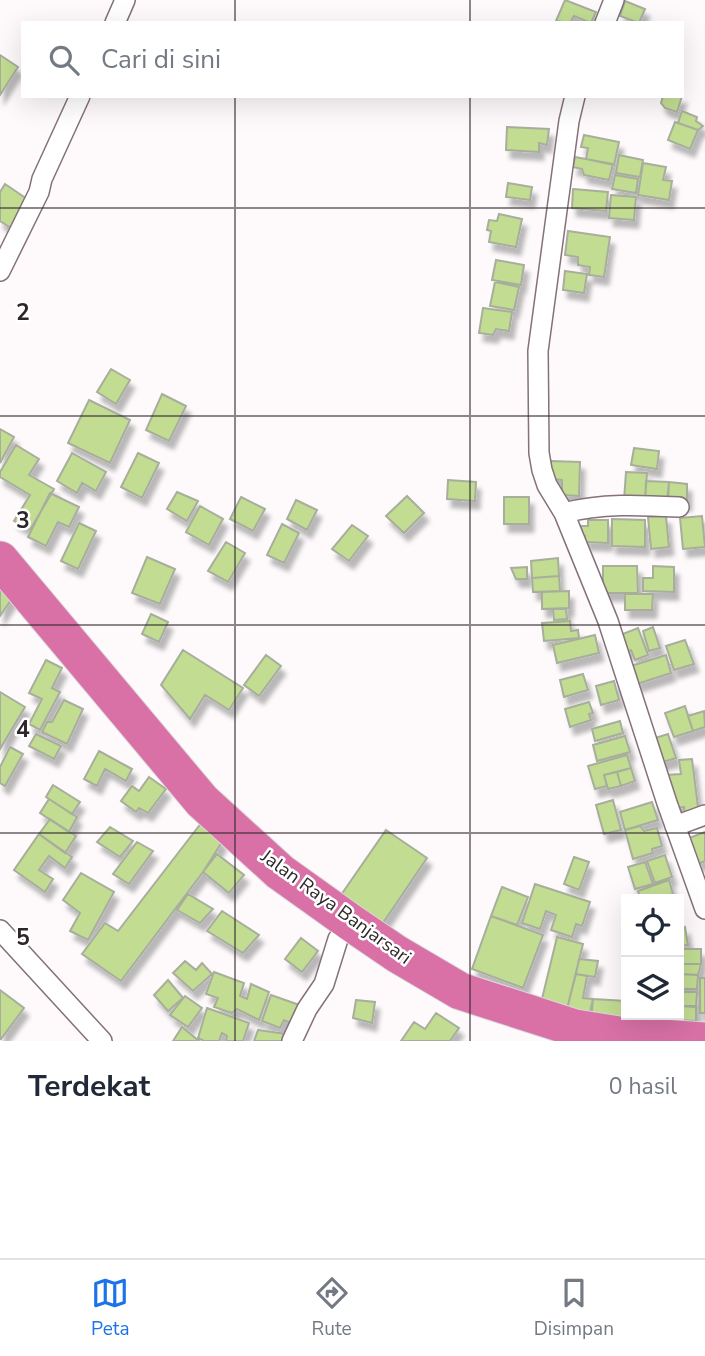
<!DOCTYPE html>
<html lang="id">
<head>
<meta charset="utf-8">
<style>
  :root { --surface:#fff; --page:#f2f2f3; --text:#1f2937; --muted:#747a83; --line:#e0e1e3; --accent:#1a73e8 }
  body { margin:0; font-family:"Nunito Sans",sans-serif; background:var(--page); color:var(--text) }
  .controls { position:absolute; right:21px; bottom:21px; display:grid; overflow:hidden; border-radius:0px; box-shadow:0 7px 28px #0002 }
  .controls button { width:63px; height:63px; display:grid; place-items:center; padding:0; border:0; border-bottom:2px solid var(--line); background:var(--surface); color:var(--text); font:35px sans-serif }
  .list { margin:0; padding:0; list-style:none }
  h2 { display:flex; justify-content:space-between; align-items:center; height:91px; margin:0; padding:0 28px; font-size:30px }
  h2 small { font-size:23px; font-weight:400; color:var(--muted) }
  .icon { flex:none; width:38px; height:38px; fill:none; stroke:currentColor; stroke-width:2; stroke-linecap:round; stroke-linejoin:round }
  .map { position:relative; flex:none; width:705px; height:1041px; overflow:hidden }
  .search { position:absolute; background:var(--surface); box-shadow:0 7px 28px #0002; left:21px; right:21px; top:21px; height:77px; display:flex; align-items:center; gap:18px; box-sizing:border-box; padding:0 24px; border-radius:0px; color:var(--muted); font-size:26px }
  .sheet { height:217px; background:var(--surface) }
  nav { display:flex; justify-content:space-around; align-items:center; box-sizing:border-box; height:98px; border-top:2px solid var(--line); background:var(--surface); font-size:19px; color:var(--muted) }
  nav a { display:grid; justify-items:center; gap:4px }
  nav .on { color:var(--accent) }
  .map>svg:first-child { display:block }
  .building { fill:#c2dc92; stroke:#a7ae9c; stroke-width:2; filter:url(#shadow) }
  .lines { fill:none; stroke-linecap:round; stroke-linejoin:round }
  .street-casing { stroke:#84717a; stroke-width:22 }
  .highway-casing { stroke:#d9d8d9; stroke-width:39 }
  .street { stroke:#fff; stroke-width:19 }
  .highway { stroke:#d971a6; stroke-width:37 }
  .grid { fill:none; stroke:#2e272a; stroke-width:2; stroke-opacity:0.55 }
  .labels { text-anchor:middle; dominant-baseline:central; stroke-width:5; stroke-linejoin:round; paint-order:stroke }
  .street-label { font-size:19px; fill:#2e272a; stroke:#fff }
  .grid-label { font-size:23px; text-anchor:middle; font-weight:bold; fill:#2e272a; stroke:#fff; stroke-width:5; stroke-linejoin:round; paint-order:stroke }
</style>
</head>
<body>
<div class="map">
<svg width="705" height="1041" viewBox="0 0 705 1041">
  <defs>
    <filter id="shadow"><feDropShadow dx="4.5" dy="8" stdDeviation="2" flood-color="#0004"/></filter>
  </defs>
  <rect width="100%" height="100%" fill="#fefafc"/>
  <path class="building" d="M 565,0 L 596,12 L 591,23 L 574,16 L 570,23 L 556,21 Z
    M 625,1 L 645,9 L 639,23 L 620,16 Z
    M 0,55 L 18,67 L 0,95 Z
    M 663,96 L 682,96 L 677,112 L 665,108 L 661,103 Z
    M 682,111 L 697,117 L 696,121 L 703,126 L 698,130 L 678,123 Z
    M 675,122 L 698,130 L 690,149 L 668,140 Z
    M 507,127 L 549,129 L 547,145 L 539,143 L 539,152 L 506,150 Z
    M 584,135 L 619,142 L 614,165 L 586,159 L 588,148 L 581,147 Z
    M 619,155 L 643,160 L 640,177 L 616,173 Z
    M 575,157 L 613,164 L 609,180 L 584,175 L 582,169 L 573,167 Z
    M 643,163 L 666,167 L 663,180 L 672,181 L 669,200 L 638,195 Z
    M 615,175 L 638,179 L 636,193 L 612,189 Z
    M 508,183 L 532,187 L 530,200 L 506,197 Z
    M 5,184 L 30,201 L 11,228 L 0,221 L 0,192 Z
    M 573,189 L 608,192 L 606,211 L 572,208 Z
    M 611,195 L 636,197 L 634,220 L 609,218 Z
    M 499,214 L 522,219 L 516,247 L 489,242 L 491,231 L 487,230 L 489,220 L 497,221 Z
    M 568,231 L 610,237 L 604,277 L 589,275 L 590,267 L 578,265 L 578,257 L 565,255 Z
    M 496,260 L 524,265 L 521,285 L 492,280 Z
    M 565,271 L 587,274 L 584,293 L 563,290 Z
    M 495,282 L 519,287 L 514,310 L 490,306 Z
    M 483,308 L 512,312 L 509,331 L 496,329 L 493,335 L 479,333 Z
    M 111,369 L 130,380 L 116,404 L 97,392 Z
    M 162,394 L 186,406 L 169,441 L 146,430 Z
    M 89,400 L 130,420 L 110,463 L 68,443 Z
    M 0,429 L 14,437 L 0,463 Z
    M 16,445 L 39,459 L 29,475 L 54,489 L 30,530 L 14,521 L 30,495 L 0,477 L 0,472 Z
    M 634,448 L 659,451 L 657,469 L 631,465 Z
    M 72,453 L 106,472 L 96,491 L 82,483 L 77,493 L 57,481 Z
    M 138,453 L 159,463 L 142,498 L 121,487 Z
    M 551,461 L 580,462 L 579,496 L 562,495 L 562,480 L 550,479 Z
    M 626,472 L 647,473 L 645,501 L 624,500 Z
    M 448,480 L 476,482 L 475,501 L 447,499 Z
    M 646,481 L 669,482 L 667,502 L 645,501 Z
    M 669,482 L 687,484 L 687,503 L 668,502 Z
    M 177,492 L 198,501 L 187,521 L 167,509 Z
    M 50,493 L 79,507 L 69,527 L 58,522 L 46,546 L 28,537 Z
    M 407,496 L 424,513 L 404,533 L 386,516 Z
    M 241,497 L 265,509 L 253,531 L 230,519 Z
    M 504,497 L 529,497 L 529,524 L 504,524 Z
    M 296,500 L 317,510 L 307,530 L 287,519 Z
    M 200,506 L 223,519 L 209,545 L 186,532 Z
    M 666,516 L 669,547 L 651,549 L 648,517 Z
    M 702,516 L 705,547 L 683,549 L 680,518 Z
    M 612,519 L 645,520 L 645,547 L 612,546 Z
    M 588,520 L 608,520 L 608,543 L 585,542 L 585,536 L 578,536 L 578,526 L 588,526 Z
    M 79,523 L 96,531 L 78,569 L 61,561 Z
    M 282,524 L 299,533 L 284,563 L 267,555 Z
    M 352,525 L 368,536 L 349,561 L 332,549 Z
    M 226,542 L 245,553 L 228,582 L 208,571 Z
    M 147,557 L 175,569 L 160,604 L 132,593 Z
    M 558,558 L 559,576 L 532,578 L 531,561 Z
    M 603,566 L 637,566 L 638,593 L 603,593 Z
    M 653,566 L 674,567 L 674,592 L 643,591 L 643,578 L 653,578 Z
    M 527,567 L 527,579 L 516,579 L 511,568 Z
    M 559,576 L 560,591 L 533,592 L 532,578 Z
    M 0,584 L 15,594 L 0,616 Z
    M 569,591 L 569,608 L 542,609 L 542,592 Z
    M 625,594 L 653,594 L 652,610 L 625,610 Z
    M 553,609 L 566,609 L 567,619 L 554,620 Z
    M 151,614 L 168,622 L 159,642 L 142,634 Z
    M 570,621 L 571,631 L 578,630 L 579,638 L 544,641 L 542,623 Z
    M 653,627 L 660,648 L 649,651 L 643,631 Z
    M 638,628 L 648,655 L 635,660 L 631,650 L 626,652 L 620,635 Z
    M 595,635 L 599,653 L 557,663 L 553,645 Z
    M 685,640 L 694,664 L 674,670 L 666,646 Z
    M 183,650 L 243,688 L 229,710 L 205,695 L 190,719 L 161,685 Z
    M 266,655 L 281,666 L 259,696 L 244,685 Z
    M 666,655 L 671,673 L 637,684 L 631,666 Z
    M 46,660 L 62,668 L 52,688 L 60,692 L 40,730 L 29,724 L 42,699 L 29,693 Z
    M 583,674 L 588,690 L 564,697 L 560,680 Z
    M 614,681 L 619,700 L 601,705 L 596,686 Z
    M 0,692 L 25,707 L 0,749 Z
    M 64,700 L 83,709 L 67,744 L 42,732 L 47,722 L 52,722 Z
    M 589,702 L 593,713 L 589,714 L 591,720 L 570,727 L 565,709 Z
    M 685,706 L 693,731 L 674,737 L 665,713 Z
    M 704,711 L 705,727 L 693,731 L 688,716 Z
    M 620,721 L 623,733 L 595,741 L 592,729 Z
    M 36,734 L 61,746 L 54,759 L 29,746 Z
    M 668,734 L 676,758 L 657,764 L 649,740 Z
    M 625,736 L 630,752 L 597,761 L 593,745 Z
    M 10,747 L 23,754 L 5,786 L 0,783 L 0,767 Z
    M 99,751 L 132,769 L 126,781 L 105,769 L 97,786 L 84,779 Z
    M 627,755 L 631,768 L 604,775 L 607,786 L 595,789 L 588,766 Z
    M 692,759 L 699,815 L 685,817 L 684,807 L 671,809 L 665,775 L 681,774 L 679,760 Z
    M 631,768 L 635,781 L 621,786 L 617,772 Z
    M 617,772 L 621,786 L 608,789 L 604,775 Z
    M 149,777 L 166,789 L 148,813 L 139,808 L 136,812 L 121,801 L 132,786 L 139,791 Z
    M 53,785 L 80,802 L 72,814 L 46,797 Z
    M 49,799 L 77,817 L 69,832 L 40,813 Z
    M 613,800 L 621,830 L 604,834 L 596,805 Z
    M 652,802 L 658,820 L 625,830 L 620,812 Z
    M 50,819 L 76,836 L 65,853 L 39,834 Z
    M 202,822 L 222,842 L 203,872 L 121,981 L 82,954 L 105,923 L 118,931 Z
    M 640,826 L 644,831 L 657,828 L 662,846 L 652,849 L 653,853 L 633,859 L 625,830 Z
    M 110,827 L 133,841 L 120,857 L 97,842 Z
    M 386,830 L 427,858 L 383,923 L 341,895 Z
    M 705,832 L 705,861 L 698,864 L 689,838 Z
    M 39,834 L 72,857 L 65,868 L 49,856 L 39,870 L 53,879 L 45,892 L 14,870 Z
    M 137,842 L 153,851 L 129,884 L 113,874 Z
    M 217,854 L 244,875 L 229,893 L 203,872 Z
    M 665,855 L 672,877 L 655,883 L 647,861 Z
    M 574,857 L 589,862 L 579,890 L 564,884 Z
    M 645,862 L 653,884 L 635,889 L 628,867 Z
    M 81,873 L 114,892 L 88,940 L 70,931 L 80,913 L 63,900 Z
    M 669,880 L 673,894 L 657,899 L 641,899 L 638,891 Z
    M 535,884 L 590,902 L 582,926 L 576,924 L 572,937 L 551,930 L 556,915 L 546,911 L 540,929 L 522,923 Z
    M 502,887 L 528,897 L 517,925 L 491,916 Z
    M 188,894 L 213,909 L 200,923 L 177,910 Z
    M 222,911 L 259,935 L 243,953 L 207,931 Z
    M 491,916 L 543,935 L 523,988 L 472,969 Z
    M 685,927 L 688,945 L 679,946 L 679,929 Z
    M 557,937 L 583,944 L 566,1013 L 540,1007 Z
    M 301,938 L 318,951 L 302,972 L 285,959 Z
    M 679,949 L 701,949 L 701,964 L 679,964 Z
    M 579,959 L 598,961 L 595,977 L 576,974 Z
    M 185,961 L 196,970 L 202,963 L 212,974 L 193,991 L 173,973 Z
    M 679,964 L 701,964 L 698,975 L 679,974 Z
    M 214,972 L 244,983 L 240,996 L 247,999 L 251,984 L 269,992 L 259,1020 L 237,1009 L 232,1013 L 214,1007 L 218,998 L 206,994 Z
    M 576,974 L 587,976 L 583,998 L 593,999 L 590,1012 L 567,1009 Z
    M 679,974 L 698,975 L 697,989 L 679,989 Z
    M 700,978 L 705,978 L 705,1013 L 700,1013 Z
    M 168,980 L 183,998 L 168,1011 L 154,995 Z
    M 0,990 L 24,1008 L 1,1039 L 0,1039 Z
    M 679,992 L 697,992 L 696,1006 L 679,1006 Z
    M 271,995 L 305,1007 L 299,1027 L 284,1020 L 280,1028 L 262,1021 Z
    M 185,996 L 202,1008 L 188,1027 L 170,1015 Z
    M 593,999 L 626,1001 L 626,1015 L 646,1015 L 645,1026 L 591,1022 Z
    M 356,1000 L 375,1002 L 372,1023 L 353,1018 Z
    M 679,1006 L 696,1007 L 696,1021 L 678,1020 Z
    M 207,1008 L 249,1023 L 243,1041 L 226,1041 L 227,1036 L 222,1033 L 219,1041 L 204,1041 L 198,1038 Z
    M 436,1013 L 459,1028 L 450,1041 L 401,1041 L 414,1022 L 425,1029 Z
    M 182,1027 L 199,1041 L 173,1041 Z
    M 258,1030 L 287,1034 L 285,1041 L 254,1041 Z"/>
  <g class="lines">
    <g class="street-casing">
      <path id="street" d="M 115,23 L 125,0
        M 605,23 L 614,0
        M 575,96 L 569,121 L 538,351 L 539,453 L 542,470 L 547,485 L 564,513 L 608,621 L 667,803 L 705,909
        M 0,271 L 39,192 L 42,179 L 80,96
        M 564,513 C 601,503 640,505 679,507
        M 675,826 L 705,815
        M 0,930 L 102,1041
        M 292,1041 L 307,1009 L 324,984 L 338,939 L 350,922"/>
    </g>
    <g class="highway-casing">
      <path id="highway" d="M 0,560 L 202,801 L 280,872 L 350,922 L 397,954 L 460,991 L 575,1028 L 619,1035 L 705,1041"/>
    </g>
    <use href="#street" class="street"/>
    <use href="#highway" class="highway"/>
  </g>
  <path class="grid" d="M 235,0 L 235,23M 470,0 L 470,23M 235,96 L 235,1041M 470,96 L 470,1041M 0,208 L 705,208M 0,416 L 705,416M 0,625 L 705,625M 0,833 L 705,833"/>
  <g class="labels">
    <g class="street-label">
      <text transform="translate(336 907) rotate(36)">Jalan Raya Banjarsari</text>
    </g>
  </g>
  <g class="grid-label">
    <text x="23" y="320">2</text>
    <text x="23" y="528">3</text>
    <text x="23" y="737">4</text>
    <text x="23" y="945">5</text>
  </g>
</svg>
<div class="controls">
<button><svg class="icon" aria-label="locate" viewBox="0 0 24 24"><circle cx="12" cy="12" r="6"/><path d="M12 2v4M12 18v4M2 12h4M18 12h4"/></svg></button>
<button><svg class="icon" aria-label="layers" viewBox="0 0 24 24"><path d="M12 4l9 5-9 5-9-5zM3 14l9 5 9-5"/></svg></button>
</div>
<div class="search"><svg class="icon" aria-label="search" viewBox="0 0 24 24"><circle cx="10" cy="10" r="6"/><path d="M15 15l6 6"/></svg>Cari di sini</div>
</div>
<section class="sheet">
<h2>Terdekat<small>0 hasil</small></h2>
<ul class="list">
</ul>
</section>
<nav>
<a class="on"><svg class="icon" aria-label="map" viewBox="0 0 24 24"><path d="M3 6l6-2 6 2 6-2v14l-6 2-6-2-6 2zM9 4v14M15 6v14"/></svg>Peta</a>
<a><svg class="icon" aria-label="directions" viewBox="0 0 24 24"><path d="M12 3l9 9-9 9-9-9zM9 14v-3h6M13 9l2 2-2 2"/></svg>Rute</a>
<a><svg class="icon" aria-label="saved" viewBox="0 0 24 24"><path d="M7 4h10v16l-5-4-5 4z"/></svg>Disimpan</a>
</nav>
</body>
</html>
